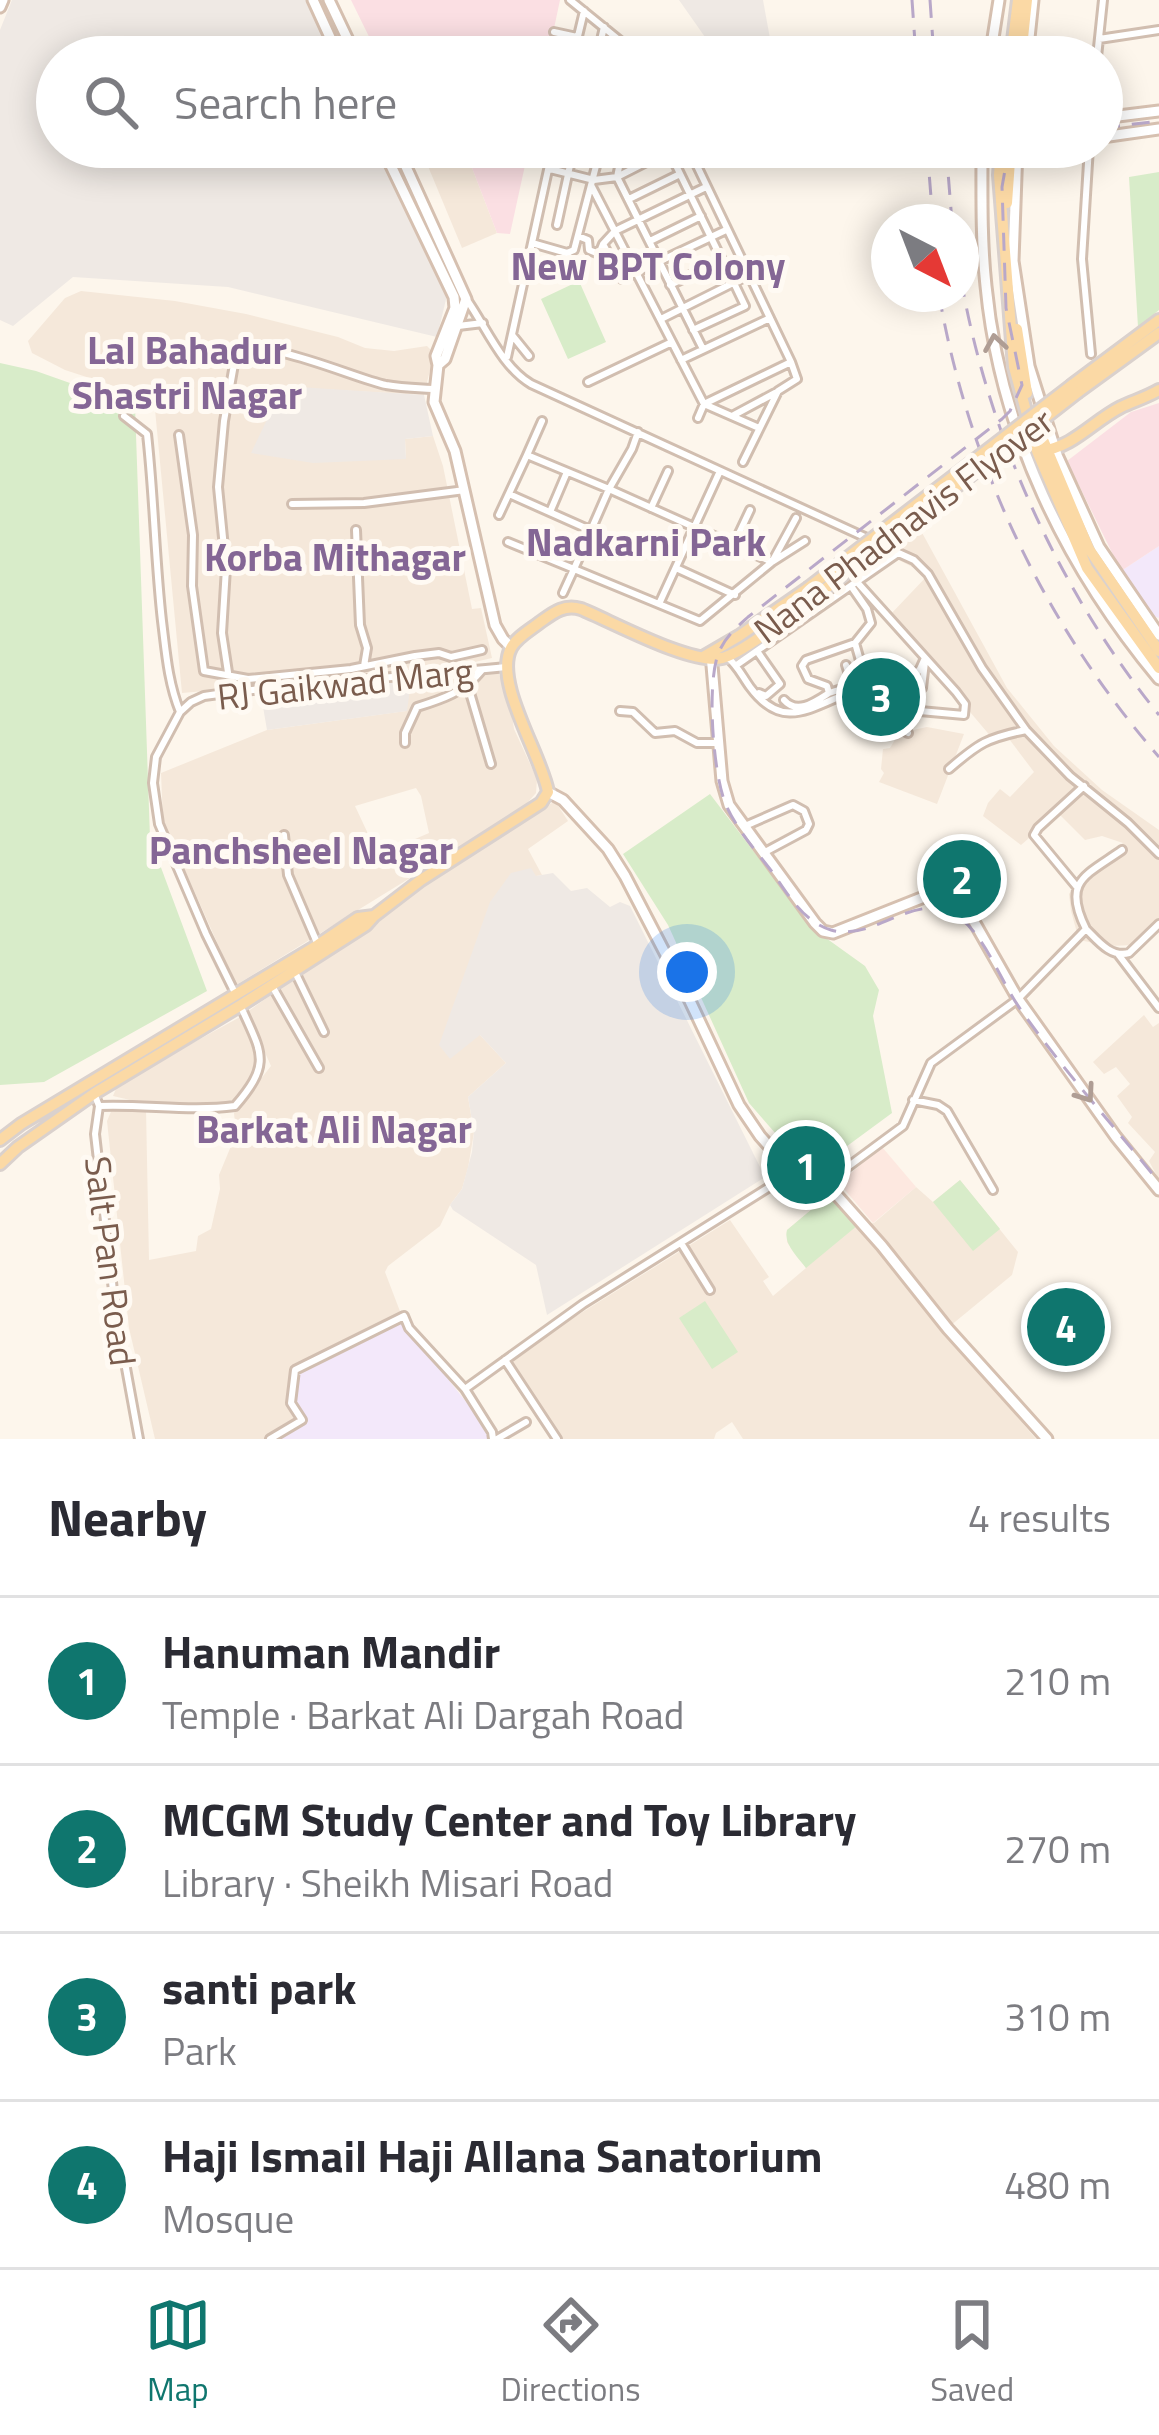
<!DOCTYPE html>
<html lang="en">
<head>
<meta charset="utf-8">
<style>
  :root { --surface:#fff; --page:#f2f2f3; --text:#2b2b33; --muted:#7c7c81; --line:#e1e1e2; --accent:#0f766e }
  body { margin:0; font-family:"Titillium Web",sans-serif; background:var(--page); color:var(--text) }
  .compass { position:absolute; left:871px; top:204px; width:108px; height:108px; border-radius:50%; background:var(--surface); box-shadow:0 6px 30px #0003; rotate:138deg }
  .you { position:absolute; left:687px; top:972px; width:42px; height:42px; margin:-30px; border:9px solid #fff; border-radius:50%; background:#1a73e8; box-shadow:0 0 0 18px #1a73e833 }
  .badge { display:grid; place-items:center; width:78px; height:78px; border-radius:50%; background:var(--accent); color:#fff; font-size:39px; font-weight:700 }
  .pin { position:absolute; translate:-50% -50%; border:6px solid #fff; box-shadow:0 3px 12px #0006 }
  .list { margin:0; padding:0; list-style:none }
  h2 { display:flex; justify-content:space-between; align-items:center; height:156px; margin:0; padding:0 48px; font-size:51px }
  h2 small { font-size:39px; font-weight:400; color:var(--muted) }
  .list li { display:grid; grid-template-columns:78px 1fr auto; gap:36px; align-items:center; box-sizing:border-box; height:168px; padding:0 48px; border-top:3px solid var(--line) }
  .list b { display:block; font-size:45px; white-space:nowrap }
  .list p { margin:0; font-size:39px; white-space:nowrap; color:var(--muted) }
  .list em { font-size:39px; font-style:normal; color:var(--muted) }
  .icon { flex:none; width:66px; height:66px; fill:none; stroke:currentColor; stroke-width:2; stroke-linecap:round; stroke-linejoin:round }
  .map { position:relative; flex:none; width:1159px; height:1439px; overflow:hidden }
  .search { position:absolute; background:var(--surface); box-shadow:0 6px 30px #0003; left:36px; right:36px; top:36px; height:132px; display:flex; align-items:center; gap:30px; box-sizing:border-box; padding:0 42px; border-radius:66px; color:var(--muted); font-size:45px }
  .sheet { height:828px; background:var(--surface) }
  nav { display:flex; justify-content:space-around; align-items:center; box-sizing:border-box; height:168px; border-top:3px solid var(--line); background:var(--surface); font-size:33px; color:var(--muted) }
  nav a { display:grid; justify-items:center; gap:6px }
  nav .on { color:var(--accent) }
  .map>svg:first-child { display:block }
  .residential { fill:#f5e8da; fill-rule:evenodd }
  .commercial { fill:#fde8e0 }
  .industrial { fill:#efe9e4 }
  .education { fill:#f3e8fa }
  .medical { fill:#fbdfe3 }
  .green { fill:#d8ecc9 }
  .lines { fill:none; stroke-linecap:round; stroke-linejoin:round }
  .street-casing { stroke:#d1beb0; stroke-width:12 }
  .secondary-casing { stroke:#d6c0b0; stroke-width:15 }
  .primary-casing { stroke:#dad1cd; stroke-width:16 }
  .street { stroke:#fff; stroke-width:6 }
  .secondary { stroke:#fff; stroke-width:9 }
  .primary { stroke:#fbd9a5; stroke-width:10 }
  .rail { stroke:#b9a8c9; stroke-width:3; stroke-dasharray:18 12; stroke-linecap:butt }
  .primary-bridge-casing { stroke:#dad1cd; stroke-width:16; stroke-linecap:butt }
  .primary-bridge { stroke:#fbd9a5; stroke-width:10 }
  .oneway { stroke:#af9d94 }
  .labels { text-anchor:middle; dominant-baseline:central; stroke-width:10; stroke-linejoin:round; paint-order:stroke }
  .street-label { font-size:36px; fill:#7a5c4d; stroke:#fffaf3 }
  .neighbourhood-label { font-size:39px; font-weight:bold; fill:#846695; stroke:#fffaf3 }
</style>
</head>
<body>
<div class="map">
<svg width="1159" height="1439" viewBox="0 0 1159 1439">
  <rect width="100%" height="100%" fill="#fdf6ec"/>
  <path class="residential" d="M 420,147 L 464,147 L 497,233 L 462,248 Z
    M 81,291 L 175,301 L 246,314 L 338,337 L 365,348 L 394,351 L 427,346 L 434,353 L 424,395 L 283,387 L 406,458 L 405,439 L 433,436 L 443,466 L 472,609 L 481,608 L 492,658 L 436,671 L 182,693 L 154,399 L 65,370 L 32,353 L 28,341 L 65,298 Z
    M 920,529 L 1007,688 L 1054,746 L 1102,790 L 1159,830 L 1159,928 L 1135,945 L 1109,946 L 1079,940 L 1071,911 L 1069,894 L 1089,867 L 1123,843 L 1102,836 L 1085,840 L 1058,813 L 1021,845 L 983,816 L 988,803 L 1000,789 L 1010,797 L 1034,772 L 1006,735 L 992,738 L 889,616 L 928,575 L 887,554 Z
    M 498,671 L 511,708 L 514,729 L 537,779 L 536,793 L 522,809 L 236,985 L 163,821 L 161,773 L 267,730 L 406,711 L 411,681 ZM 416,788 L 421,796 L 429,833 L 378,855 L 355,806 Z
    M 927,727 L 964,734 L 937,804 L 879,782 L 884,773 L 881,769 L 883,749 L 890,748 L 899,733 Z
    M 555,801 L 568,821 L 528,849 L 542,875 L 536,876 L 480,1035 L 506,1063 L 468,1097 L 474,1132 L 468,1168 L 462,1189 L 450,1205 L 440,1226 L 388,1266 L 385,1272 L 401,1314 L 346,1341 L 296,1370 L 302,1420 L 270,1439 L 155,1439 L 129,1328 L 107,1121 L 113,1107 L 146,1109 L 149,1260 L 196,1251 L 198,1236 L 211,1229 L 220,1189 L 219,1175 L 236,1134 L 234,1113 L 271,1066 L 247,1012 L 445,872 Z
    M 1144,1015 L 1153,1027 L 1159,1023 L 1159,1180 L 1149,1161 L 1155,1152 L 1128,1123 L 1132,1117 L 1117,1096 L 1130,1084 L 1116,1067 L 1104,1074 L 1093,1062 Z
    M 240,1017 L 256,1050 L 256,1069 L 249,1086 L 236,1103 L 216,1107 L 147,1104 L 113,1096 L 118,1084 Z
    M 960,1180 L 1018,1252 L 1012,1275 L 944,1331 L 1036,1439 L 743,1439 L 732,1422 L 716,1433 L 714,1439 L 551,1439 L 503,1368 L 541,1338 L 730,1220 L 769,1277 L 763,1281 L 773,1296 L 806,1268 L 787,1242 L 787,1230 L 830,1194 L 858,1225 L 874,1223 L 916,1187 L 933,1202 Z"/>
  <path class="commercial" d="M 882,1147 L 916,1187 L 873,1223 L 839,1183 Z"/>
  <path class="industrial" d="M 12,0 L 313,0 L 339,57 L 57,57 L 57,147 L 381,147 L 448,291 L 437,337 L 228,287 L 73,277 L 13,326 L 0,320 L 0,30 Z
    M 679,0 L 763,0 L 773,55 L 719,57 Z
    M 283,386 L 424,395 L 433,436 L 405,439 L 406,459 L 313,463 L 251,453 Z
    M 411,681 L 407,711 L 267,730 L 261,695 Z
    M 531,868 L 536,876 L 553,873 L 571,891 L 587,888 L 610,907 L 620,902 L 630,906 L 765,1177 L 547,1315 L 536,1265 L 453,1210 L 450,1205 L 462,1189 L 472,1152 L 474,1132 L 468,1097 L 506,1063 L 480,1035 L 450,1059 L 439,1045 L 490,902 L 511,873 Z"/>
  <path class="education" d="M 1159,546 L 1159,618 L 1148,614 L 1121,571 Z
    M 403,1322 L 493,1436 L 489,1439 L 270,1439 L 301,1420 L 291,1403 L 295,1370 L 351,1348 Z"/>
  <path class="medical" d="M 351,0 L 560,0 L 548,57 L 379,57 Z
    M 464,147 L 529,147 L 510,234 L 497,233 Z
    M 1159,403 L 1159,546 L 1121,571 L 1067,461 L 1131,412 Z"/>
  <path class="green" d="M 1159,172 L 1159,310 L 1138,327 L 1129,177 Z
    M 579,281 L 606,342 L 568,359 L 541,299 Z
    M 0,363 L 36,371 L 135,406 L 150,838 L 207,991 L 44,1082 L 0,1085 Z
    M 710,794 L 812,928 L 865,966 L 879,990 L 873,1016 L 892,1113 L 824,1163 L 790,1150 L 749,1103 L 668,925 L 623,854 Z
    M 960,1180 L 1000,1229 L 973,1251 L 933,1202 Z
    M 830,1194 L 858,1225 L 806,1268 C 798,1257 783,1244 787,1230 Z
    M 705,1301 L 738,1352 L 712,1369 L 679,1318 Z"/>
  <g class="lines">
    <g class="street-casing">
      <path id="street" d="M 570,0 L 624,44 L 634,57
        M 554,32 L 577,37
        M 1099,39 L 1159,30
        M 573,57 L 584,11
        M 597,57 L 604,27
        M 621,57 L 624,44
        M 1097,57 L 1103,0
        M 623,147 L 617,177 L 703,349
        M 667,147 L 722,260 L 670,285
        M 688,147 L 791,362 L 704,404 L 698,418
        M 1089,147 L 1082,259 L 1091,354
        M 550,169 L 594,180 L 617,177 L 676,147
        M 592,187 L 704,404 L 759,428
        M 706,187 L 615,231 L 603,244 L 622,279 L 726,230
        M 629,199 L 680,174
        M 557,225 L 574,147
        M 578,236 L 588,240 L 589,250 L 599,254 L 603,244
        M 650,241 L 701,216
        M 532,243 L 567,253 L 574,250 L 601,147
        M 722,260 L 729,273
        M 524,279 L 562,262 L 569,253
        M 467,300 C 486,327 502,367 531,384 L 869,539
        M 661,319 L 749,275
        M 458,326 L 483,323
        M 693,330 L 745,306 L 734,283
        M 512,335 L 529,356
        M 507,357 L 553,147
        M 681,360 L 770,318
        M 588,382 L 672,342
        M 734,415 L 775,393
        M 124,416 L 147,434 C 154,496 155,559 162,621 C 166,653 168,682 180,712
        M 542,421 L 527,455 L 609,489 L 772,562 L 805,541
        M 638,432 L 632,449 L 609,489 L 574,569 L 700,621 L 772,562 L 796,518
        M 179,435 L 193,535 L 192,586 L 204,671 L 248,679 L 351,669 L 415,656 L 439,653 L 451,657 L 482,650
        M 743,462 L 778,391 L 797,379 L 791,362
        M 509,494 L 590,530
        M 292,504 L 364,503 L 465,490
        M 651,508 L 668,471
        M 550,512 L 567,472
        M 499,515 L 527,455
        M 356,530 L 360,625 L 367,648 L 364,666
        M 538,537 L 580,555
        M 508,542 L 574,569 L 563,593
        M 734,544 L 750,510
        M 881,545 L 914,560 L 928,574 L 982,668 L 1026,730 L 1070,776 L 1128,823 L 1159,854
        M 676,568 L 735,595
        M 857,582 L 956,692 L 965,704 L 964,715 L 909,710 L 909,682 L 920,669 L 925,658
        M 851,586 L 867,609 L 871,623 L 855,643 L 806,660 L 802,666 L 808,679 L 827,686 L 829,693 L 848,687 L 851,681 L 863,671 L 855,643
        M 659,604 L 720,471
        M 757,651 L 780,684 L 766,696 L 759,693
        M 727,657 C 738,666 742,676 750,687 C 783,732 811,707 851,692 L 857,693 L 892,724 L 908,733
        M 738,664 L 898,553
        M 846,665 L 851,681
        M 863,671 L 879,668
        M 901,681 L 904,682 L 902,695 L 895,697 L 892,689 Z
        M 468,686 L 491,764
        M 922,688 L 925,662
        M 231,692 L 222,633 L 226,568 L 218,487 L 224,421 L 236,353 C 263,336 353,378 386,385 C 402,388 418,388 435,389
        M 784,700 C 797,715 815,702 829,693
        M 620,711 L 633,712 L 655,733 L 675,731 L 697,743 L 718,743
        M 879,712 L 887,696 L 892,693
        M 405,743 L 405,733 L 417,707 C 443,699 464,692 482,670
        M 949,769 C 979,743 987,738 1026,730
        M 745,826 L 793,805 L 804,811 L 809,824 L 806,830 L 763,853
        M 284,835 L 288,875 L 318,945
        M 1077,887 L 1034,835 L 1038,828 L 1084,786
        M 1086,929 C 1062,881 1085,876 1122,850
        M 1118,954 L 1159,1008
        M 294,970 L 324,1032
        M 271,984 L 319,1068
        M 236,995 L 206,934 L 159,824 L 153,783 L 156,757 L 180,712 L 191,702 L 204,696 C 304,682 405,677 506,667
        M 94,1093 L 99,1106 L 95,1134 L 115,1308 L 139,1439
        M 913,1100 L 938,1105 L 947,1111 L 993,1190
        M 99,1106 C 145,1104 190,1112 235,1106 C 272,1063 262,1054 241,1007
        M 826,1183 L 903,1126 L 931,1063 L 1018,999 L 1086,929 C 1098,941 1111,958 1129,953 L 1159,924
        M 681,1243 L 710,1290
        M 505,1360 L 557,1439
        M 465,1389 L 583,1304 L 771,1186 L 797,1174
        M 270,1439 L 302,1420 L 291,1403 L 295,1370 L 404,1316 L 409,1328 L 465,1389 L 492,1432 L 493,1439
        M 497,1439 L 526,1422"/>
    </g>
    <g class="secondary-casing">
      <path id="secondary" d="M 313,0 L 339,57
        M 329,0 L 356,57
        M 0,7 L 3,0
        M 990,57 L 999,0
        M 1027,57 L 1033,0
        M 1102,118 L 1159,111
        M 1102,137 L 1159,129
        M 382,147 L 454,297 L 455,308 L 436,356 L 438,365 L 434,402 L 455,451 L 495,625 L 503,639 L 511,647
        M 397,147 L 466,299 L 445,359 L 438,365
        M 982,147 C 982,193 981,240 986,286 C 1000,432 1066,567 1159,679
        M 1017,147 L 1013,261 L 1029,366 L 1057,455 L 1099,547 L 1159,635
        M 711,654 L 722,781 L 729,805 L 815,923 L 823,931 L 833,933 L 934,893 L 950,892 L 960,897 L 1018,999 L 1116,1137 L 1159,1190
        M 548,792 L 563,800 L 608,849 L 625,876 L 690,1001 L 739,1105 L 760,1136 L 791,1171 L 826,1183 L 882,1246 L 948,1329 L 1047,1439"/>
    </g>
    <g class="primary-casing">
      <path id="primary" d="M 1011,57 L 1018,0
        M 1021,57 L 1027,0
        M 1001,147 L 999,175 L 1014,367 L 1037,451 L 1087,568 L 1159,668
        M 1007,203 L 1011,147
        M 1017,329 L 1027,393
        M 1072,385 L 1159,320
        M 1078,392 L 1159,333
        M 1036,423 L 1089,549 L 1159,651
        M 1041,451 C 1074,447 1093,421 1121,407 C 1134,401 1147,397 1159,390
        M 703,657 L 739,636 L 808,588
        M 0,1140 L 21,1124 L 318,945 L 358,918 L 374,916
        M 0,1164 L 18,1147 L 95,1093 L 241,1005 L 366,925 L 374,916 L 421,880 L 541,803 L 548,792 C 542,756 493,682 511,648 C 516,638 530,630 539,623 C 553,613 563,604 581,609 C 613,622 691,665 722,658 C 744,653 794,611 816,596"/>
    </g>
    <use href="#street" class="street"/>
    <use href="#secondary" class="secondary"/>
    <use href="#primary" class="primary"/>
    <path class="rail" d="M 912,0 L 916,57
      M 930,0 L 934,57
      M 1102,128 L 1159,121
      M 927,147 L 933,222
      M 946,147 L 952,222
      M 1019,147 L 1005,170 L 1002,187 L 1006,308 L 1022,385 L 1010,411 L 1002,419 L 748,617 C 737,627 725,637 719,652 C 706,682 713,775 726,805 C 737,830 757,852 773,873 C 788,895 804,922 831,930 C 876,943 918,885 961,919 C 986,938 1002,984 1021,1010 C 1063,1070 1113,1125 1159,1182
      M 961,279 C 988,435 1059,591 1159,715
      M 939,294 C 968,464 1046,627 1159,757"/>
    <g class="primary-bridge-casing">
      <path id="primary-bridge" d="M 808,588 L 1072,385
        M 816,596 L 1078,392"/>
    </g>
    <use href="#primary-bridge" class="primary-bridge"/>
  </g>
  <defs><path id="oneway-chevron" d="M-2-3.5L2.5 0L-2 3.5" fill="none" stroke-width="1.6" stroke-linecap="round" stroke-linejoin="round" transform="scale(3)"/></defs>
  <g class="oneway">
    <use href="#oneway-chevron" transform="translate(995 343) rotate(-99)"/>
    <use href="#oneway-chevron" transform="translate(1086 1094) rotate(55)"/>
  </g>
  <g class="labels">
    <g class="street-label">
      <text transform="translate(903 525) rotate(-37)">Nana Phadnavis Flyover</text>
      <text transform="translate(345 683) rotate(-6)">RJ Gaikwad Marg</text>
      <text transform="translate(111 1261) rotate(83)">Salt Pan Road</text>
    </g>
    <g class="neighbourhood-label">
      <text x="648" y="265">New BPT Colony</text>
      <text x="187" y="349">Lal Bahadur<tspan x="187" dy="45">Shastri Nagar</tspan></text>
      <text x="646" y="541">Nadkarni Park</text>
      <text x="335" y="556">Korba Mithagar</text>
      <text x="301" y="849">Panchsheel Nagar</text>
      <text x="334" y="1128">Barkat Ali Nagar</text>
    </g>
  </g>
</svg>
<svg class="compass" viewBox="-18 -18 36 36"><path d="M0-13l5 13h-10z" fill="#e53935"/><path d="M0 13l5-13h-10z" fill="#7c7c81"/></svg>
<div class="you"></div>
<div class="pin badge" style="left:806px;top:1165px">1</div>
<div class="pin badge" style="left:962px;top:879px">2</div>
<div class="pin badge" style="left:881px;top:697px">3</div>
<div class="pin badge" style="left:1066px;top:1327px">4</div>
<div class="search"><svg class="icon" aria-label="search" viewBox="0 0 24 24"><circle cx="10" cy="10" r="6"/><path d="M15 15l6 6"/></svg>Search here</div>
</div>
<section class="sheet">
<h2>Nearby<small>4 results</small></h2>
<ul class="list">
<li><span class="badge">1</span><div><b>Hanuman Mandir</b><p>Temple · Barkat Ali Dargah Road</p></div><em>210 m</em></li>
<li><span class="badge">2</span><div><b>MCGM Study Center and Toy Library</b><p>Library · Sheikh Misari Road</p></div><em>270 m</em></li>
<li><span class="badge">3</span><div><b>santi park</b><p>Park</p></div><em>310 m</em></li>
<li><span class="badge">4</span><div><b>Haji Ismail Haji Allana Sanatorium</b><p>Mosque</p></div><em>480 m</em></li>
</ul>
</section>
<nav>
<a class="on"><svg class="icon" aria-label="map" viewBox="0 0 24 24"><path d="M3 6l6-2 6 2 6-2v14l-6 2-6-2-6 2zM9 4v14M15 6v14"/></svg>Map</a>
<a><svg class="icon" aria-label="directions" viewBox="0 0 24 24"><path d="M12 3l9 9-9 9-9-9zM9 14v-3h6M13 9l2 2-2 2"/></svg>Directions</a>
<a><svg class="icon" aria-label="saved" viewBox="0 0 24 24"><path d="M7 4h10v16l-5-4-5 4z"/></svg>Saved</a>
</nav>
</body>
</html>
